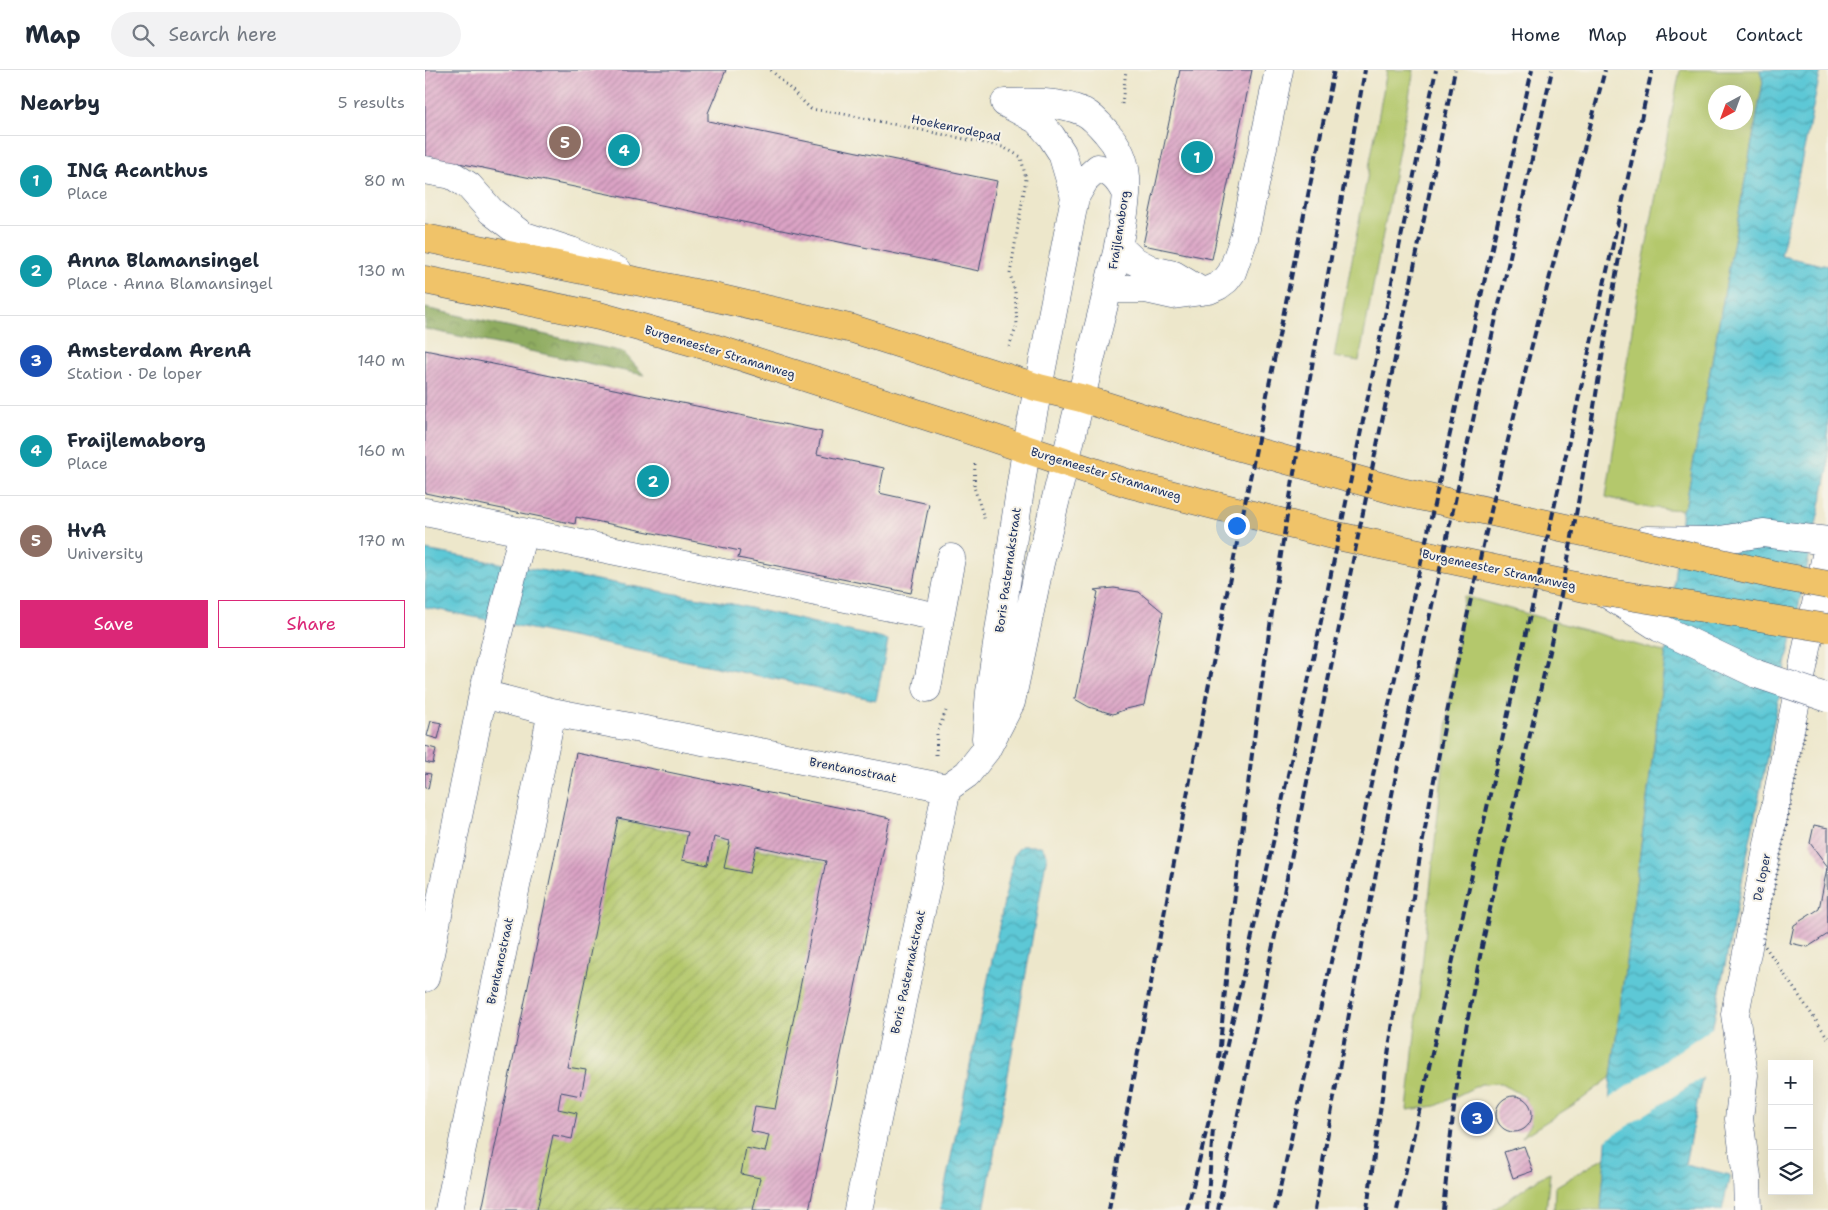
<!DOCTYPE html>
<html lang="en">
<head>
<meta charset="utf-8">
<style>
  :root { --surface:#fff; --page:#f2f2f3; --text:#1f2937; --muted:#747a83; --line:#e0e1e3; --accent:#db2777 }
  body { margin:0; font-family:"Shantell Sans",sans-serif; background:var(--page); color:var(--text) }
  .controls { position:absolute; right:15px; bottom:15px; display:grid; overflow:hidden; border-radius:0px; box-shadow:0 5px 20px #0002 }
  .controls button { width:45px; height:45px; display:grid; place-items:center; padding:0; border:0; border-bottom:1px solid var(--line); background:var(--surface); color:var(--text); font:25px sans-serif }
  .compass { position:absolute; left:1283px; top:15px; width:45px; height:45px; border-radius:50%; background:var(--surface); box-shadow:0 5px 20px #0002; rotate:221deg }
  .you { position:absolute; left:811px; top:455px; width:18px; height:18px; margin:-12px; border:4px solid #fff; border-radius:50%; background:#1a73e8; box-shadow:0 0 0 8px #1a73e833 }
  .badge { display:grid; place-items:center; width:32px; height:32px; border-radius:50%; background:var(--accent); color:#fff; font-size:16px; font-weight:700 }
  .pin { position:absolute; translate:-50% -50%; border:2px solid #fff; box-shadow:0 1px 5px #0006 }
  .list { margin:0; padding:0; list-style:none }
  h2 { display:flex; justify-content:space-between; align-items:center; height:65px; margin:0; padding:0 20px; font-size:21px }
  h2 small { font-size:16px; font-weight:400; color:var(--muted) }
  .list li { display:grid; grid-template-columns:32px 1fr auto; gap:15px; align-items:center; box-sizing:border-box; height:90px; padding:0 20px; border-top:1px solid var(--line) }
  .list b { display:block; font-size:19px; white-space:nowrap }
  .list p { margin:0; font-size:16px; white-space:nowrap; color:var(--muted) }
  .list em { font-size:16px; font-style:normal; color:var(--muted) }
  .actions { display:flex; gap:10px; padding:15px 20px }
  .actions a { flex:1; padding:11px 0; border:1px solid var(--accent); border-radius:0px; text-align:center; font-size:18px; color:var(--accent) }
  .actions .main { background:var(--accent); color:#fff }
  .icon { flex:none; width:28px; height:28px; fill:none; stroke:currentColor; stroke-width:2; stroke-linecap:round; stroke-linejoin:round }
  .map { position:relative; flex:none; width:1403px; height:1140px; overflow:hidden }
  header { display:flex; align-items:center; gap:30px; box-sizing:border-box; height:70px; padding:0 25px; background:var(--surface); border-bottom:1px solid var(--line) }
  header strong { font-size:24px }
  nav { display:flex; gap:28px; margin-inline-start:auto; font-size:18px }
  .search { width:350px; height:45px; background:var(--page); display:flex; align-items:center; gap:12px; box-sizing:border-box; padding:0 18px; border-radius:28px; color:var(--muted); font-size:19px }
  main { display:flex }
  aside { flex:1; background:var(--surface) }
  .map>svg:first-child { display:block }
  .green { fill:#b4c86c; stroke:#687c65; fill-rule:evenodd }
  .forest { fill:url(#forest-crowns); stroke:#556e5f }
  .garden { fill:url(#garden-furrows); stroke:#687c65 }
  .water { fill:url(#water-waves); stroke:#3c7c9a }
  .pier { fill:#ede7cb }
  .building { fill:url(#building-hatch) }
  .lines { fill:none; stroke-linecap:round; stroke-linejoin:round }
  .minor-casing { stroke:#3a4b6e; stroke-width:29 }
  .major-casing { stroke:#3a4b6e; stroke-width:29 }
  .path { stroke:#3a4b6e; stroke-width:3; stroke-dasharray:1 4; stroke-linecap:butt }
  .minor { stroke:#fff; stroke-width:28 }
  .major { stroke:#f0c369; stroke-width:28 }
  .rail { stroke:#1b2f5e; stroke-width:4; stroke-dasharray:8 4; stroke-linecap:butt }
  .minor-bridge-casing { stroke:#3a4b6e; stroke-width:29; stroke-linecap:butt }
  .major-bridge-casing { stroke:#3a4b6e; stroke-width:29; stroke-linecap:butt }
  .path-bridge { stroke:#3a4b6e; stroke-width:3; stroke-dasharray:1 4; stroke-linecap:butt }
  .minor-bridge { stroke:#fff; stroke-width:28 }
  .major-bridge { stroke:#f0c369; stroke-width:28 }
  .labels { text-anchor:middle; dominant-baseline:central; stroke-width:4; stroke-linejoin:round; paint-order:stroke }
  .street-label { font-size:12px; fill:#1b2f5e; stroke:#f7f3e8 }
</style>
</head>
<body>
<header>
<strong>Map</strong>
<div class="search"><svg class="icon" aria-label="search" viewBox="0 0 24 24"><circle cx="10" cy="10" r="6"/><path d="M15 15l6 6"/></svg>Search here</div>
<nav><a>Home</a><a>Map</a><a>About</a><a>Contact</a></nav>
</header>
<main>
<aside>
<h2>Nearby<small>5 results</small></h2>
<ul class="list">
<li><span class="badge" style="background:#0f9aa8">1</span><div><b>ING Acanthus</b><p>Place</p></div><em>80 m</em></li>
<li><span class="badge" style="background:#0f9aa8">2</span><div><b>Anna Blamansingel</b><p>Place · Anna Blamansingel</p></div><em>130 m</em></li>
<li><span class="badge" style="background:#1a4fb4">3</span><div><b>Amsterdam ArenA</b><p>Station · De loper</p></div><em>140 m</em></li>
<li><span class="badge" style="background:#0f9aa8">4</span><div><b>Fraijlemaborg</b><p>Place</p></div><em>160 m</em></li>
<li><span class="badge" style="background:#8d6e63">5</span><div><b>HvA</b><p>University</p></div><em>170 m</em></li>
</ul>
<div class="actions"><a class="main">Save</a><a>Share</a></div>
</aside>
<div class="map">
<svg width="1403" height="1140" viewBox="0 0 1403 1140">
  <defs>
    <pattern id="forest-crowns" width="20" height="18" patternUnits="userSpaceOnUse" patternTransform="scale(1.25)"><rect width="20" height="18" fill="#8fac60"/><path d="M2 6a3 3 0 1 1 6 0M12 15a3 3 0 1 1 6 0" fill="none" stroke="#748c52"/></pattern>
    <pattern id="garden-furrows" width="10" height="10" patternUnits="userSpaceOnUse" patternTransform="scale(1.25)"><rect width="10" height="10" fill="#b4c86c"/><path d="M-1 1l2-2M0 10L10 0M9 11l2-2" fill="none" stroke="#9aac60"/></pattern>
    <pattern id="water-waves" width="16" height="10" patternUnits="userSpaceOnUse" patternTransform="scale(1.25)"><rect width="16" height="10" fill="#5dc8d6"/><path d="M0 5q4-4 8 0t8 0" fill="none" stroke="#4ca3b1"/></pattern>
    <pattern id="building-hatch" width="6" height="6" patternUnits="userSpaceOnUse" patternTransform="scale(1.25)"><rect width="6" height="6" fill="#dba3c5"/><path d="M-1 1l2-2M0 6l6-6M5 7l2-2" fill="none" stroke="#b185a3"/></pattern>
  </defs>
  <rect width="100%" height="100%" fill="#f7f3e8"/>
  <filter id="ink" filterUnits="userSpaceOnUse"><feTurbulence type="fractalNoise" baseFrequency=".02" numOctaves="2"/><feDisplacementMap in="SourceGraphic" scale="10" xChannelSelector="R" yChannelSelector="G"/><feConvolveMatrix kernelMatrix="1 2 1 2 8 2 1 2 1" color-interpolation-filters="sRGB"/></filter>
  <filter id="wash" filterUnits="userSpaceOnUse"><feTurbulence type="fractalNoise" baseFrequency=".0096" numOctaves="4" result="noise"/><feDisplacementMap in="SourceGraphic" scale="20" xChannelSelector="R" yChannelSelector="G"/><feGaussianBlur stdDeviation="1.12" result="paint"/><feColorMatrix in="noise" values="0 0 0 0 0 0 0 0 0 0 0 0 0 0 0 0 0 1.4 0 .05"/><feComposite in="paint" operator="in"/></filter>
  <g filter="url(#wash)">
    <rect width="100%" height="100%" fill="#ede7cb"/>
    <path class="green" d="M 962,0 L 989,0 L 934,291 L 909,287 Z
      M 1255,0 L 1335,0 L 1338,12 L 1261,433 L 1257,440 L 1218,437 L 1181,427 L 1214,214 ZM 1290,22 L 1320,22 L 1320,52 L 1290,52 Z
      M 1039,526 L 1234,581 L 1241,582 L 1186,1007 L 1156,1030 L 1097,1067 L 1106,1052 L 1100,1027 L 1076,1013 L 1056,1014 L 1011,1036 L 982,1040 L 1028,601 Z
      M 1180,1087 L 1176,1140 L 1129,1140 L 1130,1117 Z
      M 1125,1103 L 1121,1140 L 1068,1140 L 1116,1107 Z"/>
    <path class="forest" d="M 0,238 L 198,282 L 219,305 L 0,259 Z"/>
    <path class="garden" d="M 190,749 L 401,793 L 331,1140 L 111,1140 Z"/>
    <path class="water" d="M 1335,0 L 1396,0 L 1356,186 L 1403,196 L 1403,399 L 1352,637 L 1260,1094 L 1305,1105 L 1297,1140 L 1176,1140 L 1186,1007 L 1241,582 L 1257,440 L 1261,433 L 1338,12 Z
      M 0,480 L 303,533 L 463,570 L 451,630 L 0,537 Z
      M 596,776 L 616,776 L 622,785 L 559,1140 L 515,1140 L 589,784 Z"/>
    <path class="pier" d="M 1291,955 L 1280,1006 L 1179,1071 L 1182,1030 Z"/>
    <g id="blocks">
      <path class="building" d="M 0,0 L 301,0 L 283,43 L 283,51 L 572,111 L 554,201 L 0,86 Z
        M 755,0 L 827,0 L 787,189 L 718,175 Z
        M 0,280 L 397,362 L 392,384 L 459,398 L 454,423 L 504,434 L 486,523 L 313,488 L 315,481 L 151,447 L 150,454 L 0,423 Z
        M 689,518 L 714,522 L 738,542 L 719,635 L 701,639 L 688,644 L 664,637 L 648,628 L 651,628 L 673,522 L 669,520 Z
        M 6,651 L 17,653 L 13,669 L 2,666 Z
        M 0,676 L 11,679 L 8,694 L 0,692 Z
        M 151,683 L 465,748 L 384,1140 L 328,1140 L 335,1108 L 316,1104 L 321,1078 L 340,1082 L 344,1065 L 325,1061 L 330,1036 L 350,1039 L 401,791 L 331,776 L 325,803 L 299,798 L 305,771 L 289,767 L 283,795 L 257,790 L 263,762 L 193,748 L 142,997 L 161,1000 L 156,1026 L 136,1022 L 133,1039 L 152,1043 L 147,1069 L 128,1065 L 112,1140 L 57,1140 Z
        M 0,703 L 6,704 L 3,719 L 0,718 Z
        M 1389,755 L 1403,758 L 1403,797 L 1385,773 Z
        M 1402,798 L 1403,864 L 1383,877 L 1365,873 L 1369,855 L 1394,839 Z
        M1071 1044a18 18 0 1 1 36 0a18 18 0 1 1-36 0Z
        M 1099,1076 L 1108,1101 L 1088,1108 L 1079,1082 Z"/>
    </g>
  </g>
  <g filter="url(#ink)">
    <use href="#blocks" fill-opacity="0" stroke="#3a4b6e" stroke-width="1"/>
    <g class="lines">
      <g class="minor-casing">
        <path id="minor" d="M 0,100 L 27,105 L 44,116 L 66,141 L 97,165 L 146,181 L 193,201
          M 650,127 L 660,110 L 673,98 C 687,102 693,109 700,122
          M 693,176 L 708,190 L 727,200 L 749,205 L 774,220
          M 683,219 L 721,219 L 748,225 L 784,220 L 793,216 L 801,210 L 807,202 L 819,168 L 854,0
          M 0,442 L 514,547
          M 1222,470 L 1289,471 L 1338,463 L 1403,471
          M 1179,522 L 1235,558 L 1332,604
          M 502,618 L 526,488
          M 58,624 L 127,642 L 522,718
          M 561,668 L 565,622 L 601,380 L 650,127 L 637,83 L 626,66 L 612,50 L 580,33
          M 0,908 L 58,624 L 98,462
          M 24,1140 L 127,642
          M 433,1140 L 522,718 L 542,704 L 561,680 L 586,632 L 615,493 L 692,182 C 696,160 703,129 701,107 C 700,90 692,74 681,62 C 675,55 667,46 659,42 C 635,31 604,32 580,33
          M 1323,1140 L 1322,1108 L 1314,1049 L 1319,1005 L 1310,944 L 1368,646 L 1403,476"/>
      </g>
      <g class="major-casing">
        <path id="major" d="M 0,168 L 275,224 L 428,259 L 614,318 L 656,328 L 786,369 L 976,422 L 1195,470
          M 0,210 L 174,246 L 286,277 L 523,353 L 705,414 L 903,464 L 1179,522"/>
      </g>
      <path class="path" d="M 346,0 L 386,39 L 419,44 L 578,77 L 596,87 L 601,109 L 585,204 L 590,222 L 592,255 L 584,277
        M 697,34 L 701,0
        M 550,394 L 549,417 L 560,451
        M 511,685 L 512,663 L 521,641"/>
      <use href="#minor" class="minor"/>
      <use href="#major" class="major"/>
      <path class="rail" d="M 794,989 C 821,657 880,328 940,0
        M 684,1140 C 753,759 830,379 909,0
        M 762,1140 C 856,762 931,381 1011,0
        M 782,1140 L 788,1059
        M 793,1140 L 1030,0
        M 850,1140 L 1107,0
        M 890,1140 C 952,757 1042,379 1127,0
        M 942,1140 C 971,909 1010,680 1063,454 C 1098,302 1140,151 1180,0
        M 972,1140 L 1227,0
        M 1018,1140 C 1024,1080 1030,1019 1041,959 C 1065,825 1100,692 1129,559 C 1158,423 1175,286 1201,150"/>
      <g class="minor-bridge-casing">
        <path id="minor-bridge" d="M 1332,604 L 1403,628"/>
      </g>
      <g class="major-bridge-casing">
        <path id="major-bridge" d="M 1195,470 L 1354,506 L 1403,515
          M 1179,522 L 1403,558"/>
      </g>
      <path class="path-bridge" d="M 1382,652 L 1349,819 L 1337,872 L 1403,968"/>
      <use href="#minor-bridge" class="minor-bridge"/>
      <use href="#major-bridge" class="major-bridge"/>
    </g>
  </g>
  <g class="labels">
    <g class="street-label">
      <text transform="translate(531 58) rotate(12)">Hoekenrodepad</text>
      <text transform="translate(694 160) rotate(-81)">Fraijlemaborg</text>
      <text transform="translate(295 282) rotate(17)">Burgemeester Stramanweg</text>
      <text transform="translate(681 404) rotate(17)">Burgemeester Stramanweg</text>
      <text transform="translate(583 500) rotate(-82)">Boris Pasternakstraat</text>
      <text transform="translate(1074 500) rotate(12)">Burgemeester Stramanweg</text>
      <text transform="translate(428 700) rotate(11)">Brentanostraat</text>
      <text transform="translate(1337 807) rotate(-79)">De loper</text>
      <text transform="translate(75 891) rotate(-78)">Brentanostraat</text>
      <text transform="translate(483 902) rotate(-78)">Boris Pasternakstraat</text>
    </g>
  </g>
</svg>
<div class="controls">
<button>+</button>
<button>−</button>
<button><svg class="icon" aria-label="layers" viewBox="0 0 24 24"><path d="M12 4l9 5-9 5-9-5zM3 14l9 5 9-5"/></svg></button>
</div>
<svg class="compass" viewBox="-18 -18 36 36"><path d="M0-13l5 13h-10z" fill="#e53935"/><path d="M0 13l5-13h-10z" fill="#747a83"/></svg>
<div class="you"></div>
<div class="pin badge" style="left:772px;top:87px;background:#0f9aa8">1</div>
<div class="pin badge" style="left:228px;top:411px;background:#0f9aa8">2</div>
<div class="pin badge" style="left:1052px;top:1048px;background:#1a4fb4">3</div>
<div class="pin badge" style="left:199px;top:80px;background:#0f9aa8">4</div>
<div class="pin badge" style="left:140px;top:72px;background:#8d6e63">5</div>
</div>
</main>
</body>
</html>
